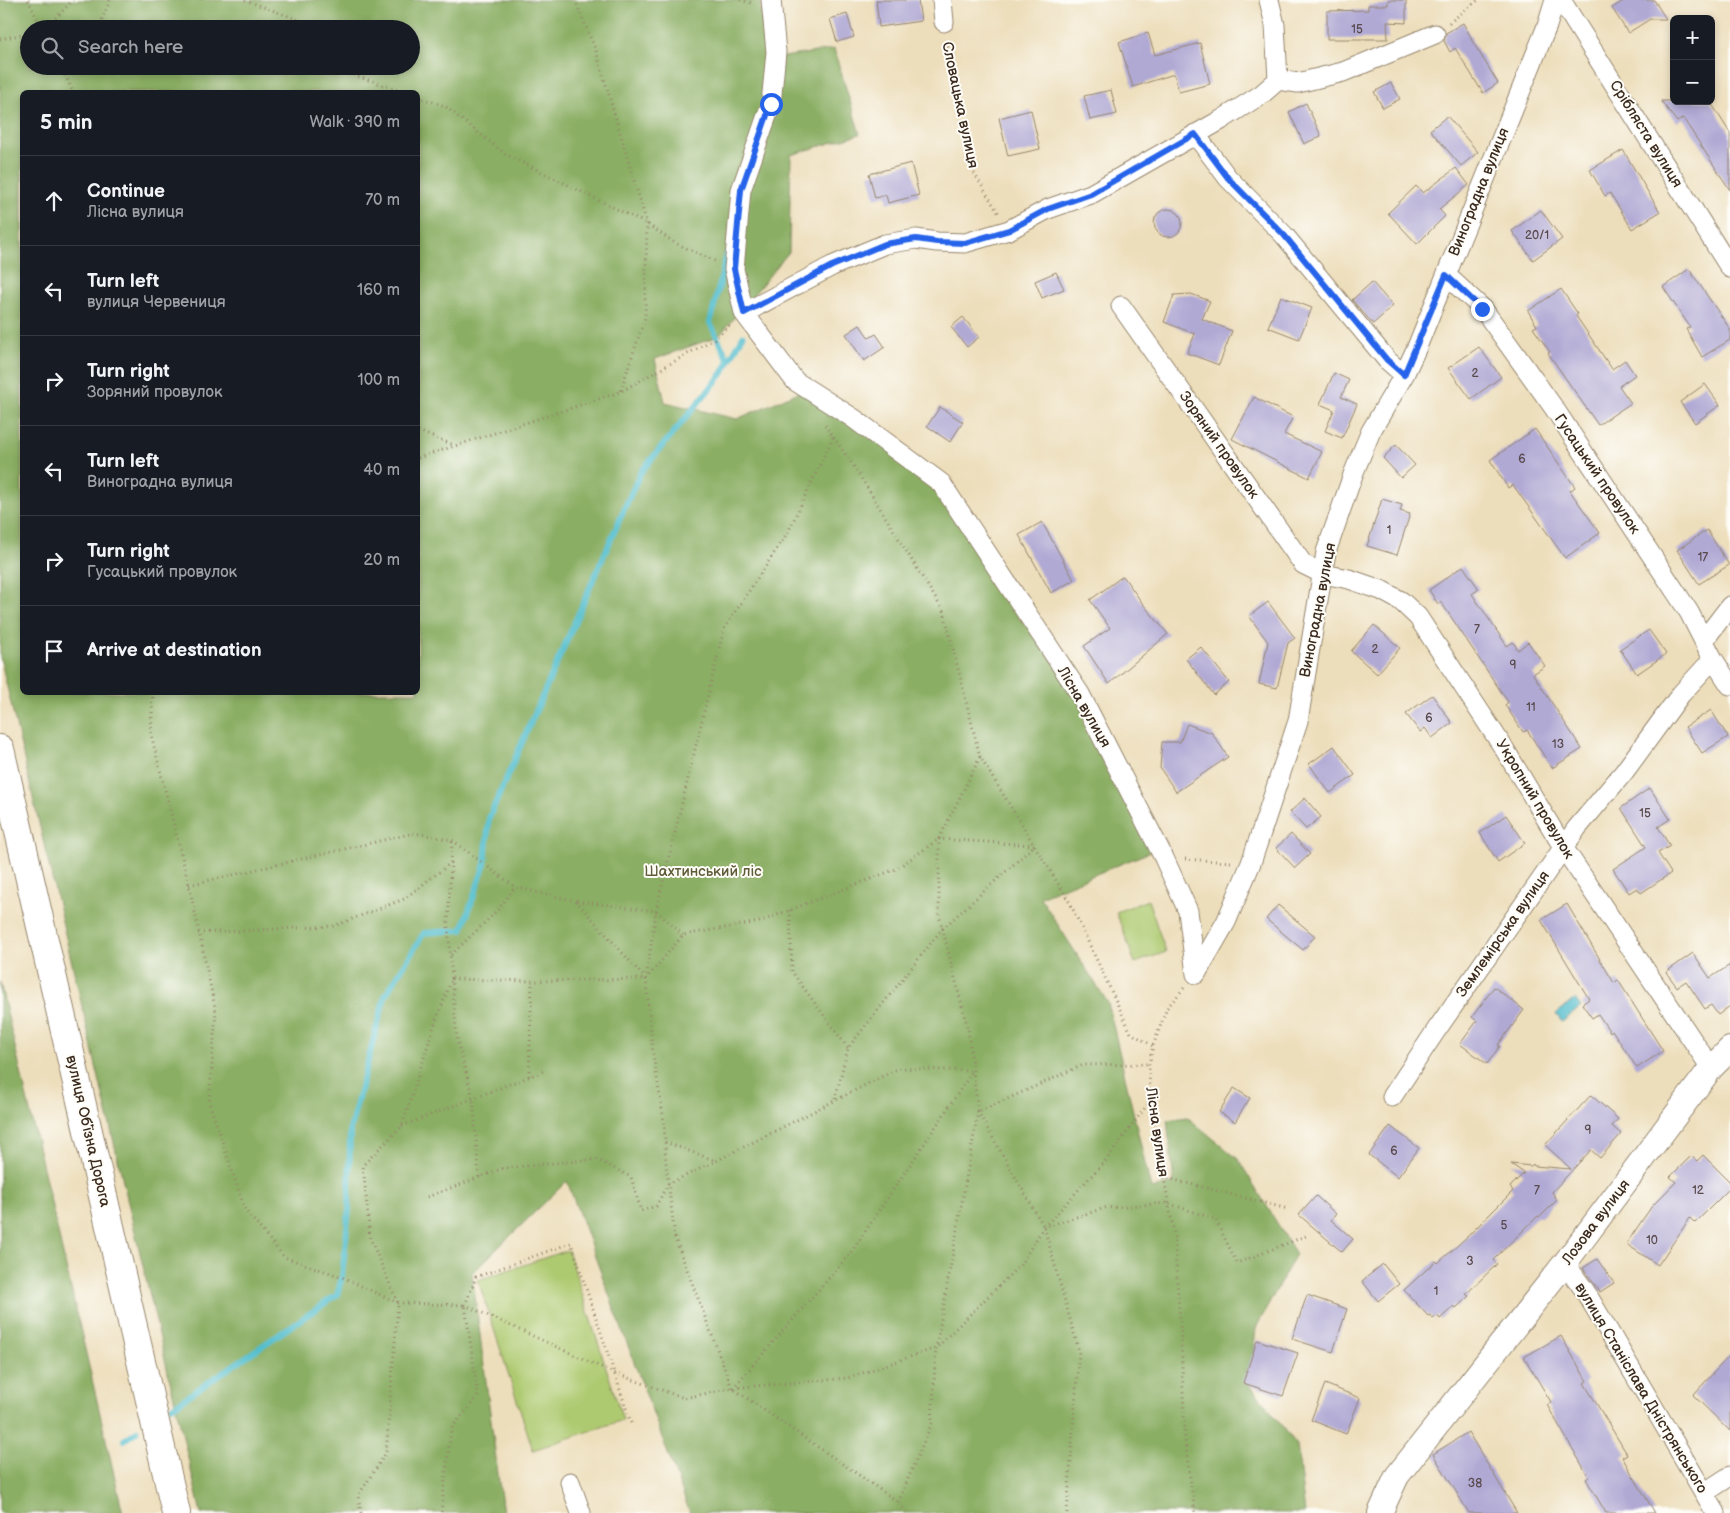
<!DOCTYPE html>
<html lang="en">
<head>
<meta charset="utf-8">
<style>
  :root { --surface:#171b24; --page:#242831; --text:#f1f3f6; --muted:#9ea1a6; --line:#363941 }
  body { margin:0; font-family:"Balsamiq Sans",sans-serif; background:var(--page); color:var(--text) }
  .controls { position:absolute; right:15px; top:15px; display:grid; overflow:hidden; border-radius:8px; box-shadow:0 2px 8px #0003 }
  .controls button { width:45px; height:45px; display:grid; place-items:center; padding:0; border:0; border-bottom:1px solid var(--line); background:var(--surface); color:var(--text); font:25px sans-serif }
  .stop { position:absolute; width:15px; height:15px; margin:-11px; border:4px solid #2563eb; border-radius:50%; background:#fff }
  .stop.end { background:#2563eb; border-color:#fff; box-shadow:0 1px 5px #0008 }
  .list { margin:0; padding:0; list-style:none }
  h2 { display:flex; justify-content:space-between; align-items:center; height:65px; margin:0; padding:0 20px; font-size:21px }
  h2 small { font-size:16px; font-weight:400; color:var(--muted) }
  .list li { display:grid; grid-template-columns:32px 1fr auto; gap:15px; align-items:center; box-sizing:border-box; height:90px; padding:0 20px; border-top:1px solid var(--line) }
  .list b { display:block; font-size:19px; white-space:nowrap }
  .list p { margin:0; font-size:16px; white-space:nowrap; color:var(--muted) }
  .list em { font-size:16px; font-style:normal; color:var(--muted) }
  .icon { flex:none; width:28px; height:28px; fill:none; stroke:currentColor; stroke-width:2; stroke-linecap:round; stroke-linejoin:round }
  .map { position:relative; flex:none; width:1730px; height:1513px; overflow:hidden }
  .search { position:absolute; background:var(--surface); box-shadow:0 2px 8px #0003; left:20px; top:20px; width:400px; height:55px; display:flex; align-items:center; gap:12px; box-sizing:border-box; padding:0 18px; border-radius:28px; color:var(--muted); font-size:19px }
  .panel { position:absolute; background:var(--surface); box-shadow:0 2px 8px #0003; left:20px; top:90px; width:400px; height:605px; border-radius:8px }
  .map>svg:first-child { display:block }
  .green { fill:#aeca71; stroke:#747a48 }
  .forest { fill:#8aae63; stroke:#626c40; fill-rule:evenodd }
  .water { fill:#52becd; stroke:#467476 }
  .lines { fill:none; stroke-linecap:round; stroke-linejoin:round }
  .stream { stroke:#52becd; stroke-width:6 }
  .building { fill:#b0a9d4 }
  .minor-casing { stroke:#94846c; stroke-width:21 }
  .tertiary-casing { stroke:#94846c; stroke-width:26 }
  .trunk-casing { stroke:#94846c; stroke-width:30 }
  .path { stroke:#94846c; stroke-width:3; stroke-dasharray:1 4; stroke-linecap:butt }
  .minor { stroke:#fff; stroke-width:19 }
  .tertiary { stroke:#fff; stroke-width:24 }
  .trunk { stroke:#fff; stroke-width:28 }
  .route { stroke:#2563eb; stroke-width:6 }
  .labels { text-anchor:middle; dominant-baseline:central; stroke-width:4; stroke-linejoin:round; paint-order:stroke }
  .number-label { font-size:12px; fill:#584a4c }
  .street-label { font-size:15px; fill:#3b2a1e; stroke:#fdfcf7 }
  .park-label { font-size:15px; fill:#5e5a37; stroke:#fdfcf7 }
</style>
</head>
<body>
<div class="map">
<svg width="1730" height="1513" viewBox="0 0 1730 1513">
  <rect width="100%" height="100%" fill="#fdfcf7"/>
  <filter id="ink" filterUnits="userSpaceOnUse"><feTurbulence type="fractalNoise" baseFrequency=".02" numOctaves="2"/><feDisplacementMap in="SourceGraphic" scale="10" xChannelSelector="R" yChannelSelector="G"/><feConvolveMatrix kernelMatrix="1 2 1 2 8 2 1 2 1" color-interpolation-filters="sRGB"/></filter>
  <filter id="wash" filterUnits="userSpaceOnUse"><feTurbulence type="fractalNoise" baseFrequency=".0096" numOctaves="4" result="noise"/><feDisplacementMap in="SourceGraphic" scale="20" xChannelSelector="R" yChannelSelector="G"/><feGaussianBlur stdDeviation="1.12" result="paint"/><feColorMatrix in="noise" values="0 0 0 0 0 0 0 0 0 0 0 0 0 0 0 0 0 1.4 0 .05"/><feComposite in="paint" operator="in"/></filter>
  <g filter="url(#wash)">
    <rect width="100%" height="100%" fill="#eddebb"/>
    <path class="green" d="M 1148,900 L 1166,952 L 1135,963 L 1116,912 Z
      M 568,1250 L 623,1420 L 533,1450 L 478,1280 Z"/>
    <path class="forest" d="M 0,0 L 760,0 L 765,60 L 834,49 L 860,134 L 791,155 L 789,252 L 719,336 L 655,359 L 665,402 L 737,419 L 801,391 L 908,456 L 983,539 L 1093,716 L 1155,850 L 1040,897 L 1108,1003 L 1151,1189 L 1174,1183 L 1167,1120 L 1187,1117 L 1238,1159 L 1296,1254 L 1256,1328 L 1250,1385 L 1297,1445 L 1305,1513 L 690,1513 L 567,1181 L 472,1273 L 503,1513 L 201,1513 L 0,657 ZM 29,29 L 411,29 L 411,66 L 29,66 ZM 22,92 L 418,92 L 418,692 L 22,692 Z
      M 0,982 L 123,1513 L 0,1513 Z"/>
    <path class="water" d="M 1575,999 L 1581,1007 L 1562,1022 L 1556,1014 Z"/>
    <g class="lines">
      <path class="stream" d="M 727,254 L 710,323 L 729,361
        M 172,1407 L 337,1295 L 342,1277 L 349,1209 L 350,1129 L 385,996 L 424,933 L 462,930 L 485,864 L 489,818 L 640,473 L 722,374 L 743,336
        M 124,1440 L 137,1431"/>
    </g>
    <g id="blocks">
      <path class="building" d="M 876,0 L 918,0 L 921,21 L 879,27 Z
        M 1388,0 L 1406,0 L 1406,23 L 1387,22 L 1388,39 L 1327,39 L 1327,11 L 1368,10 L 1368,5 L 1388,5 Z
        M 1625,0 L 1654,0 L 1666,19 L 1650,19 L 1628,33 L 1612,8 Z
        M 847,14 L 854,37 L 837,42 L 830,19 Z
        M 1463,23 L 1472,39 L 1471,39 L 1498,83 L 1483,93 L 1455,48 L 1450,52 L 1444,41 L 1446,33 Z
        M 1148,33 L 1155,55 L 1200,43 L 1210,84 L 1179,92 L 1174,74 L 1133,87 L 1119,42 Z
        M 1391,83 L 1400,99 L 1383,108 L 1374,92 Z
        M 1111,90 L 1117,114 L 1090,120 L 1084,96 Z
        M 1661,101 L 1710,101 L 1730,133 L 1730,190 L 1683,118 L 1677,122 Z
        M 1306,103 L 1321,136 L 1304,144 L 1289,112 Z
        M 1031,110 L 1040,149 L 1008,156 L 999,118 Z
        M 1447,116 L 1478,152 L 1461,166 L 1430,130 Z
        M 1623,150 L 1660,212 L 1632,229 L 1610,193 L 1605,196 L 1590,170 Z
        M 911,163 L 919,195 L 888,203 L 886,195 L 875,198 L 869,174 Z
        M 1456,168 L 1469,185 L 1439,209 L 1445,216 L 1417,244 L 1388,213 L 1416,186 L 1423,193 Z
        M1154 223a14 14 0 1 1 28 0a14 14 0 1 1-28 0Z
        M 1541,210 L 1562,239 L 1533,260 L 1512,231 Z
        M 1689,269 L 1730,329 L 1730,340 L 1702,357 L 1686,329 L 1690,327 L 1663,287 Z
        M 1056,272 L 1064,289 L 1042,298 L 1035,281 Z
        M 1372,282 L 1393,306 L 1373,324 L 1352,300 Z
        M 1561,289 L 1578,314 L 1576,316 L 1612,369 L 1625,360 L 1635,375 L 1619,386 L 1631,403 L 1598,425 L 1548,353 L 1550,352 L 1533,328 L 1537,326 L 1528,311 Z
        M 1191,294 L 1210,301 L 1202,319 L 1232,331 L 1219,365 L 1187,353 L 1195,334 L 1164,322 L 1174,295 Z
        M 1281,296 L 1312,308 L 1299,339 L 1268,327 Z
        M 963,317 L 979,337 L 967,347 L 951,327 Z
        M 860,325 L 869,338 L 876,334 L 885,347 L 864,361 L 846,334 Z
        M 1479,347 L 1501,377 L 1471,399 L 1448,368 Z
        M 1334,373 L 1349,380 L 1341,397 L 1357,404 L 1342,438 L 1325,431 L 1334,410 L 1320,404 Z
        M 1705,384 L 1720,405 L 1695,423 L 1680,402 Z
        M 1254,397 L 1293,417 L 1284,434 L 1322,452 L 1309,478 L 1232,439 Z
        M 940,407 L 963,422 L 950,442 L 927,426 Z
        M 1535,429 L 1575,487 L 1570,491 L 1600,533 L 1565,558 L 1513,485 L 1508,488 L 1490,460 Z
        M 1396,445 L 1415,465 L 1401,478 L 1383,458 Z
        M 1382,499 L 1402,505 L 1400,511 L 1410,514 L 1397,555 L 1367,546 Z
        M 1042,522 L 1074,580 L 1051,593 L 1019,535 Z
        M 1707,530 L 1729,565 L 1699,584 L 1677,550 Z
        M 1463,566 L 1479,589 L 1472,594 L 1507,646 L 1513,642 L 1518,650 L 1528,642 L 1545,666 L 1533,674 L 1582,749 L 1552,768 L 1527,730 L 1523,732 L 1505,705 L 1508,702 L 1441,602 L 1438,604 L 1429,590 Z
        M 1123,576 L 1143,604 L 1168,634 L 1109,684 L 1084,646 L 1110,628 L 1090,600 Z
        M 1268,602 L 1295,638 L 1288,643 L 1277,688 L 1259,684 L 1268,642 L 1249,616 Z
        M 1374,625 L 1400,648 L 1377,674 L 1351,651 Z
        M 1649,630 L 1666,654 L 1637,674 L 1620,649 Z
        M 1201,647 L 1229,682 L 1214,695 L 1186,659 Z
        M 1432,695 L 1452,723 L 1432,738 L 1425,728 L 1420,732 L 1406,714 Z
        M 1711,710 L 1728,737 L 1702,753 L 1685,727 Z
        M 1187,724 L 1212,733 L 1228,757 L 1176,792 L 1160,768 L 1162,742 L 1180,742 Z
        M 1334,746 L 1355,775 L 1330,793 L 1309,764 Z
        M 1650,788 L 1670,819 L 1658,827 L 1670,846 L 1658,853 L 1671,873 L 1641,893 L 1637,888 L 1629,893 L 1613,869 L 1646,847 L 1621,808 Z
        M 1305,798 L 1321,817 L 1306,829 L 1290,812 Z
        M 1506,815 L 1525,843 L 1498,862 L 1480,833 Z
        M 1291,834 L 1310,854 L 1295,868 L 1276,848 Z
        M 1567,904 L 1614,983 L 1618,980 L 1663,1051 L 1637,1068 L 1612,1030 L 1610,1032 L 1598,1014 L 1592,1018 L 1582,1004 L 1589,999 L 1541,920 Z
        M 1278,905 L 1315,936 L 1303,950 L 1266,919 Z
        M 1693,953 L 1710,978 L 1730,965 L 1730,1006 L 1718,1015 L 1711,1005 L 1705,1009 L 1686,981 L 1677,987 L 1666,972 Z
        M 1494,987 L 1524,1010 L 1498,1045 L 1500,1046 L 1487,1064 L 1460,1044 L 1477,1021 L 1472,1017 Z
        M 1234,1088 L 1250,1098 L 1235,1122 L 1219,1112 Z
        M 1591,1095 L 1618,1119 L 1612,1126 L 1621,1134 L 1600,1158 L 1591,1150 L 1552,1192 L 1557,1200 L 1540,1217 L 1538,1216 L 1493,1260 L 1497,1264 L 1466,1294 L 1469,1296 L 1456,1308 L 1454,1306 L 1440,1319 L 1437,1315 L 1433,1319 L 1430,1315 L 1428,1316 L 1404,1290 L 1436,1261 L 1438,1263 L 1469,1235 L 1513,1191 L 1510,1187 L 1524,1173 L 1511,1164 L 1531,1166 L 1533,1164 L 1534,1166 L 1571,1169 L 1545,1145 Z
        M 1390,1126 L 1419,1148 L 1398,1177 L 1369,1155 Z
        M 1703,1155 L 1730,1182 L 1730,1188 L 1695,1223 L 1690,1218 L 1658,1265 L 1626,1244 L 1652,1206 L 1676,1182 L 1670,1177 L 1691,1156 L 1697,1161 Z
        M 1316,1196 L 1336,1214 L 1331,1220 L 1353,1239 L 1342,1252 L 1299,1215 Z
        M 1597,1259 L 1614,1283 L 1600,1292 L 1583,1268 Z
        M 1383,1264 L 1399,1284 L 1378,1301 L 1362,1281 Z
        M 1307,1295 L 1347,1309 L 1333,1352 L 1292,1339 Z
        M 1561,1336 L 1587,1381 L 1584,1383 L 1627,1454 L 1622,1457 L 1655,1513 L 1606,1513 L 1586,1479 L 1589,1477 L 1547,1405 L 1551,1402 L 1524,1357 Z
        M 1257,1340 L 1298,1353 L 1283,1396 L 1243,1383 Z
        M 1730,1355 L 1730,1431 L 1693,1395 Z
        M 1325,1384 L 1360,1398 L 1346,1434 L 1311,1420 Z
        M 1468,1432 L 1517,1513 L 1469,1513 L 1433,1454 Z"/>
    </g>
  </g>
  <g filter="url(#ink)">
    <use href="#blocks" fill-opacity="0" stroke="#94846c" stroke-width="1"/>
    <g class="lines">
      <g class="minor-casing">
        <path id="minor" d="M 771,0 L 776,52 L 771,104 L 741,190 L 734,269 L 744,313 L 795,381 L 853,418 L 941,483 L 1080,694 L 1164,858 L 1188,911 L 1196,974
          M 942,0 L 944,22
          M 1269,0 L 1275,25 L 1278,80
          M 1561,0 L 1730,268
          M 1195,134 L 1228,178 L 1284,235 L 1387,360 L 1404,375
          M 1446,275 L 1483,309 L 1554,408 L 1689,612 L 1713,659 L 1730,685
          M 1121,306 L 1303,564 L 1323,574 L 1349,579 L 1381,590 L 1401,601 L 1418,617 L 1505,750 L 1563,847 L 1711,1068
          M 744,313 L 832,266 L 885,244 L 916,239 L 937,242 L 965,243 L 1009,230 L 1048,209 L 1091,194 L 1221,120 L 1262,94 L 1278,80 L 1298,83 L 1343,72 L 1435,34
          M 1704,640 L 1730,606
          M 1196,974 L 1226,922 L 1251,863 L 1298,721 L 1326,552 L 1354,472 L 1371,431 L 1404,375 L 1417,347 L 1547,26 L 1555,0
          M 1392,1097 L 1435,1032 L 1577,828 L 1624,772 L 1681,694 L 1713,659
          M 1565,1263 L 1585,1291 L 1716,1513
          M 570,1482 L 581,1513
          M 1704,1493 L 1730,1476"/>
      </g>
      <g class="tertiary-casing">
        <path id="tertiary" d="M 1380,1513 L 1397,1476 L 1565,1263 L 1711,1068 L 1730,1049"/>
      </g>
      <g class="trunk-casing">
        <path id="trunk" d="M 0,749 L 176,1513"/>
      </g>
      <path class="path" d="M 28,0 L 42,29
        M 245,0 L 310,24 L 314,29
        M 575,0 L 596,51 L 647,224 L 645,318 L 620,392
        M 740,0 L 752,3
        M 1449,23 L 1478,0
        M 45,29 L 73,0
        M 98,29 L 110,0
        M 0,39 L 29,33
        M 947,41 L 953,81 L 974,173 L 999,214
        M 61,66 L 73,92
        M 325,66 L 405,92
        M 348,66 L 358,77
        M 418,97 L 445,106 L 505,154 L 647,224 L 675,243 L 717,262
        M 825,425 L 855,468 L 944,612 L 980,757 L 1070,903 L 1131,1033 L 1153,1046
        M 418,431 L 454,445
        M 833,437 L 788,532 L 724,629 L 656,911 L 646,979 L 653,1054 L 664,1121 L 666,1164 L 675,1238 L 732,1388 L 898,1502 L 907,1513
        M 418,458 L 620,392 L 714,339 L 730,325
        M 153,692 L 151,734 L 189,885 L 216,1012 L 209,1102 L 245,1210 L 284,1257 L 342,1277 L 398,1303 L 465,1305 L 478,1396 L 451,1429 L 441,1513
        M 1034,845 L 939,839 L 939,915 L 968,1029 L 978,1112 L 1083,1065 L 1149,1064
        M 1185,859 L 1231,862
        M 189,885 L 414,833 L 452,840 L 515,887 L 576,901 L 646,979 L 683,935 L 759,922 L 896,869 L 939,839 L 980,757
        M 577,901 L 656,911 L 683,935
        M 790,910 L 792,972 L 848,1048
        M 198,933 L 334,926 L 404,899 L 452,862
        M 451,955 L 497,911 L 515,887
        M 1184,988 L 1167,1008 L 1153,1046 L 1149,1064 L 1150,1101 L 1174,1233 L 1181,1340 L 1185,1441 L 1195,1513
        M 529,1076 L 532,981
        M 835,1099 L 848,1048 L 942,929 L 1034,846
        M 402,1126 L 546,1070
        M 665,1142 L 716,1161 L 899,1068 L 972,1071
        M 479,1177 L 473,1098 L 457,1040 L 452,979 L 532,981 L 645,979
        M 1163,1177 L 1288,1209
        M 427,1197 L 504,1168 L 596,1159 L 631,1177 L 641,1211 L 656,1206 L 668,1184 L 716,1161
        M 733,1388 L 850,1254 L 973,1071
        M 631,1423 L 571,1243 L 476,1277 L 465,1305 L 614,1373 L 684,1398 L 732,1388 L 848,1378 L 936,1348 L 1020,1265 L 1044,1227 L 1107,1159 L 1150,1101
        M 898,1502 L 932,1423 L 936,1348 L 978,1112 L 1044,1227
        M 361,1513 L 358,1496 L 386,1453 L 398,1303 L 370,1238 L 363,1165 L 402,1126 L 435,1023 L 452,979 L 448,925 L 452,841
        M 1067,1513 L 1079,1351 L 1044,1227 L 1105,1208 L 1167,1203 L 1215,1219 L 1237,1263 L 1306,1236"/>
      <use href="#minor" class="minor"/>
      <use href="#tertiary" class="tertiary"/>
      <use href="#trunk" class="trunk"/>
    </g>
  </g>
  <g class="lines" filter="url(#ink)">
    <path class="route" d="M 771,104 L 741,190 L 734,269 L 744,313 L 832,266 L 885,244 L 916,239 L 937,242 L 965,243 L 1009,230 L 1048,209 L 1091,194 L 1195,134 L 1228,178 L 1284,235 L 1387,360 L 1404,375 L 1446,275 L 1482,309"/>
  </g>
  <g class="labels">
    <g class="number-label">
      <text x="1357" y="29">15</text>
      <text x="1537" y="235">20/1</text>
      <text x="1475" y="373">2</text>
      <text x="1522" y="459">6</text>
      <text x="1389" y="530">1</text>
      <text x="1703" y="557">17</text>
      <text x="1477" y="629">7</text>
      <text x="1375" y="649">2</text>
      <text x="1513" y="665">9</text>
      <text x="1531" y="707">11</text>
      <text x="1429" y="718">6</text>
      <text x="1558" y="744">13</text>
      <text x="1645" y="813">15</text>
      <text x="1588" y="1130">9</text>
      <text x="1394" y="1151">6</text>
      <text x="1537" y="1190">7</text>
      <text x="1698" y="1190">12</text>
      <text x="1504" y="1225">5</text>
      <text x="1652" y="1240">10</text>
      <text x="1470" y="1261">3</text>
      <text x="1436" y="1291">1</text>
      <text x="1475" y="1483">38</text>
    </g>
    <g class="street-label">
      <text transform="translate(960 105) rotate(78)">Словацька вулиця</text>
      <text transform="translate(1646 134) rotate(58)">Срібляста вулиця</text>
      <text transform="translate(1479 192) rotate(-68)">Виноградна вулиця</text>
      <text transform="translate(1219 445) rotate(55)">Зоряний провулок</text>
      <text transform="translate(1597 474) rotate(56)">Гусацький провулок</text>
      <text transform="translate(1318 610) rotate(-79)">Виноградна вулиця</text>
      <text transform="translate(1084 707) rotate(60)">Лісна вулиця</text>
      <text transform="translate(1535 799) rotate(59)">Укропний провулок</text>
      <text transform="translate(1503 934) rotate(-55)">Землемірська вулиця</text>
      <text transform="translate(88 1131) rotate(77)">вулиця Обʼїзна Дорога</text>
      <text transform="translate(1157 1132) rotate(82)">Лісна вулиця</text>
      <text transform="translate(1596 1222) rotate(-53)">Лозова вулиця</text>
      <text transform="translate(1641 1388) rotate(59)">вулиця Станіслава Дністрянського</text>
    </g>
    <g class="park-label">
      <text x="703" y="871">Шахтинський ліс</text>
    </g>
  </g>
</svg>
<div class="controls">
<button>+</button>
<button>−</button>
</div>
<div class="stop" style="left:771px;top:104px"></div>
<div class="stop end" style="left:1482px;top:309px"></div>
<div class="search"><svg class="icon" aria-label="search" viewBox="0 0 24 24"><circle cx="10" cy="10" r="6"/><path d="M15 15l6 6"/></svg>Search here</div>
<section class="panel">
<h2>5 min<small>Walk · 390 m</small></h2>
<ul class="list">
<li><svg class="icon" aria-label="ahead" viewBox="0 0 24 24"><path d="M12 20V5M6 11l6-6 6 6"/></svg><div><b>Continue</b><p>Лісна вулиця</p></div><em>70 m</em></li>
<li><svg class="icon" aria-label="left" viewBox="0 0 24 24"><path d="M17 20v-9H6M10 6l-5 5 5 5"/></svg><div><b>Turn left</b><p>вулиця Червениця</p></div><em>160 m</em></li>
<li><svg class="icon" aria-label="right" viewBox="0 0 24 24"><path d="M7 20v-9h11M14 6l5 5-5 5"/></svg><div><b>Turn right</b><p>Зоряний провулок</p></div><em>100 m</em></li>
<li><svg class="icon" aria-label="left" viewBox="0 0 24 24"><path d="M17 20v-9H6M10 6l-5 5 5 5"/></svg><div><b>Turn left</b><p>Виноградна вулиця</p></div><em>40 m</em></li>
<li><svg class="icon" aria-label="right" viewBox="0 0 24 24"><path d="M7 20v-9h11M14 6l5 5-5 5"/></svg><div><b>Turn right</b><p>Гусацький провулок</p></div><em>20 m</em></li>
<li><svg class="icon" aria-label="arrive" viewBox="0 0 24 24"><path d="M6 21V4h12l-3 4 3 4H6"/></svg><div><b>Arrive at destination</b></div></li>
</ul>
</section>
</div>
</body>
</html>
